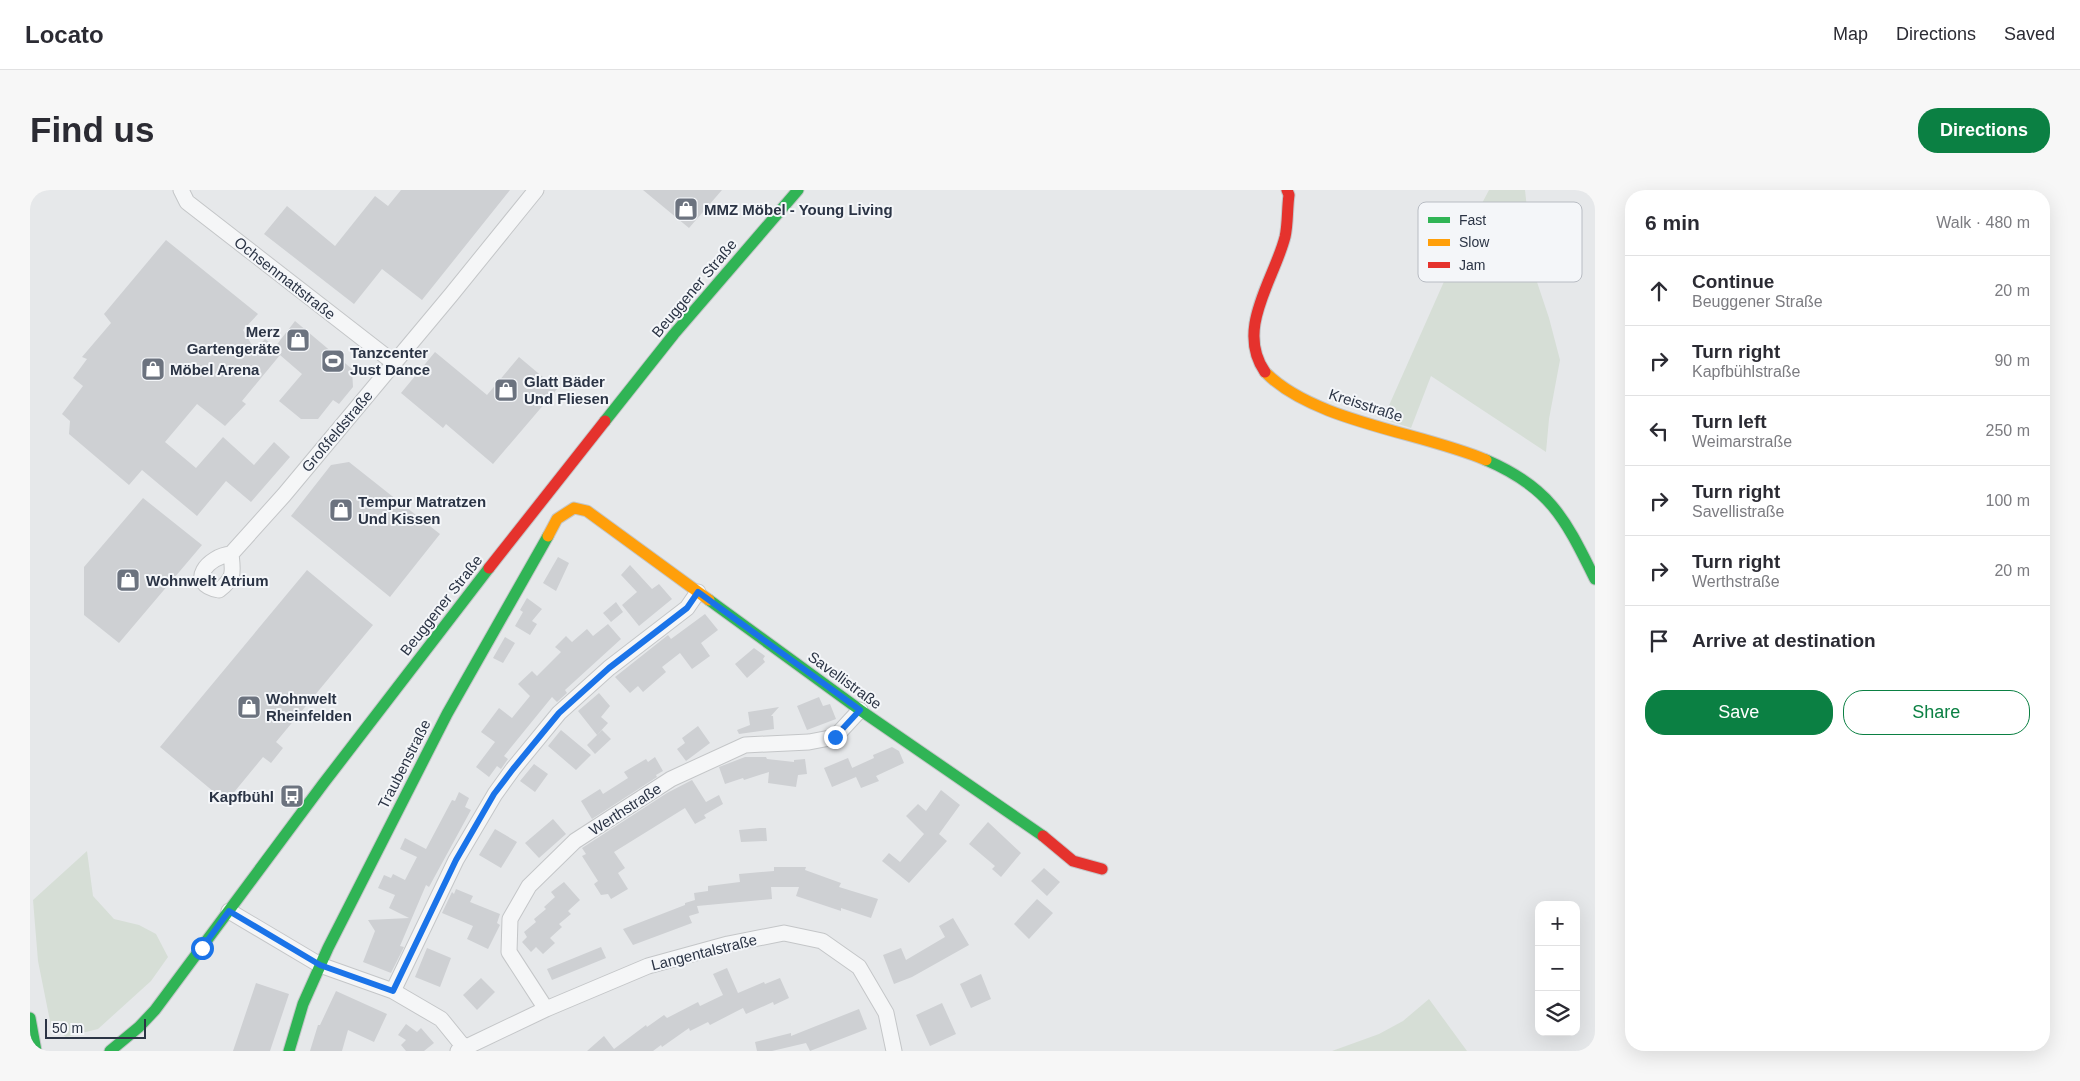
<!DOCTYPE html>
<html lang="en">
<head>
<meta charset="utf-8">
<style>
  :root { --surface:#fff; --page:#f7f7f7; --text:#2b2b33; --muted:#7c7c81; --line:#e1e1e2; --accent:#0b8043 }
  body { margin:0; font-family:Arial,sans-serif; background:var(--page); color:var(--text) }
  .controls { position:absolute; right:15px; bottom:15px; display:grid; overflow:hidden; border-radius:10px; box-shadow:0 5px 20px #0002 }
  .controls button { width:45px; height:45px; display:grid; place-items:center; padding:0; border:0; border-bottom:1px solid var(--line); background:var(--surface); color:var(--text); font:25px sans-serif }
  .scale { position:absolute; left:15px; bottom:12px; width:101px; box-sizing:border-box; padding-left:5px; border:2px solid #2b3445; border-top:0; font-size:14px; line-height:18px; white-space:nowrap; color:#2b3445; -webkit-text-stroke:4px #f4f6f9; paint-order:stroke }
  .stop { position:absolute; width:15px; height:15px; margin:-11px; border:4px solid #1a73e8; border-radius:50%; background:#fff }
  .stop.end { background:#1a73e8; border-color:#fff; box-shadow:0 1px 5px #0008 }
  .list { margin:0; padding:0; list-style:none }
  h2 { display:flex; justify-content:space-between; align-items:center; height:65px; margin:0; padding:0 20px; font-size:21px }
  h2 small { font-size:16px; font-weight:400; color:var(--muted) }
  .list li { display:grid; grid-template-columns:32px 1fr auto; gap:15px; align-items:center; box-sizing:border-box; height:70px; padding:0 20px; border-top:1px solid var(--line) }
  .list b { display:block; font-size:19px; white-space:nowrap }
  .list p { margin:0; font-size:16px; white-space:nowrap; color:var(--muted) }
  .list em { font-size:16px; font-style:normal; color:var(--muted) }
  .actions { display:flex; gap:10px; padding:15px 20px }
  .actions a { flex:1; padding:11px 0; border:1px solid var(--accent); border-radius:20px; text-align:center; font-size:18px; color:var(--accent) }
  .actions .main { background:var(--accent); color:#fff }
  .icon { flex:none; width:28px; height:28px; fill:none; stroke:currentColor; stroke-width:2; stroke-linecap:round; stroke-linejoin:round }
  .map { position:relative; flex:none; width:1565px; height:861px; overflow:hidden; border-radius:20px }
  header { display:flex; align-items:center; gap:30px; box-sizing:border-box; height:70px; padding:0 25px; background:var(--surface); border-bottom:1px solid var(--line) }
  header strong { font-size:24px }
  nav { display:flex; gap:28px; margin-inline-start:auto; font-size:18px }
  .intro { display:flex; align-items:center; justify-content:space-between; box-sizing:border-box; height:120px; padding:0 30px }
  h1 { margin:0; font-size:35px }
  .button { padding:12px 22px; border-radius:20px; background:var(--accent); color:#fff; font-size:18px; font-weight:700 }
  main { display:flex; gap:30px; padding:0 30px }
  aside { flex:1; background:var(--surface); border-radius:20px; box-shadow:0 5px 20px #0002 }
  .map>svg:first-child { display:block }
  .green { fill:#d6ded6 }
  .building { fill:#ced0d3 }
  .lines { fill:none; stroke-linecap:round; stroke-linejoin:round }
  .street-casing { stroke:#c4c6c8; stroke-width:17 }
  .fast-casing { stroke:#c4c6c8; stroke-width:13 }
  .slow-casing { stroke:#c4c6c8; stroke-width:13 }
  .jam-casing { stroke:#c4c6c8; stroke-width:13 }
  .street { stroke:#f5f6f7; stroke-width:15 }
  .fast { stroke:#30b455; stroke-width:11 }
  .slow { stroke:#ff9f0a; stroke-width:11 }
  .jam { stroke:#e5322d; stroke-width:11 }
  .route { stroke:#1a73e8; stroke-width:6 }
  .labels { text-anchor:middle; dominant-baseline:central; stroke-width:4; stroke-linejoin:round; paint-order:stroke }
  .poi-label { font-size:15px; font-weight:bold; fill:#2b3445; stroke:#f4f6f9; text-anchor:start }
  .street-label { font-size:15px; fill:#2b3445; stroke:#f4f6f9 }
  .key { fill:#f4f6f9; stroke:#b8bcc3; stroke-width:1 }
  .key-label { font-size:14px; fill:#2b3445 }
</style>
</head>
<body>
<header>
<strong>Locato</strong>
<nav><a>Map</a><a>Directions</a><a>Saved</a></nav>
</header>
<div class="intro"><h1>Find us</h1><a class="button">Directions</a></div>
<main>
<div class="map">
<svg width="1565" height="861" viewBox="0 0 1565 861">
  <rect width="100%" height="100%" fill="#e6e8ea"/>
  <path class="green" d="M 1459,0 L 1495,0 L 1504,83 L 1519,128 L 1530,170 L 1519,229 L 1516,262 L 1401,186 L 1381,238 L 1353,229 L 1432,51 Z
    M 57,661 L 63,706 L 84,729 L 109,735 L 126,744 L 138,767 L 121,791 L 68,839 L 36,847 L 21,836 L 8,771 L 3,710 Z
    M 1399,809 L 1437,861 L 1302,861 L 1349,844 L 1373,831 Z"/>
  <path class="building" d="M 371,0 L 480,0 L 392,110 L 352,79 L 324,114 L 234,44 L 257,16 L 305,56 L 345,6 L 358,16 Z
    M 613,0 L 692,0 L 659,38 Z
    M 136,50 L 228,124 L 213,140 L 225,160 L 235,149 L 245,157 L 265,131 L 322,179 L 323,197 L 309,214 L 303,210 L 288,229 L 271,229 L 249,211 L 272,184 L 250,165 L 212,211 L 216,214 L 195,236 L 167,214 L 135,252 L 166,278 L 193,247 L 224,275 L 244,252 L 260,267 L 221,312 L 196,291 L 167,326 L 112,280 L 99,295 L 39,244 L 40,231 L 32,224 L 53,196 L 43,188 L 57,169 L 52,167 L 81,133 L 74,124 Z
    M 405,162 L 457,205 L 489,167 L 527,199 L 463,274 L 416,234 L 413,238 L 371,203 Z
    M 319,272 L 410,344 L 360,407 L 261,326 L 301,275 Z
    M 113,308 L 172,355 L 89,453 L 54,425 L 54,377 Z
    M 528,367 L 539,373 L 526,401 L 513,393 Z
    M 600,375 L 622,399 L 629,394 L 642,409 L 609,436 L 592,415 L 607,402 L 591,385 Z
    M 277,380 L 343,435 L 246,552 L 253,558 L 241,573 L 233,567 L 196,612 L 130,557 Z
    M 497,408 L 512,419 L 502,431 L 507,434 L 500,445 L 485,436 L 493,422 L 490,420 Z
    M 586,412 L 593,422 L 581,432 L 573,423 Z
    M 675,424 L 688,440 L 671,453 L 680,466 L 662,479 L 650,463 L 632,477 L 636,482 L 613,502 L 608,496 L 600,503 L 585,487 L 638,445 L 641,449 Z
    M 578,434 L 591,449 L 535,500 L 537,503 L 527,512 L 522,507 L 474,566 L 478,569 L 471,579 L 467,576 L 459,587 L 446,577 L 465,552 L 451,542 L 469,518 L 482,528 L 500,506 L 488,494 L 502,481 L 507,486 L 531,462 L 525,457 L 536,446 L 542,452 L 557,439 L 563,446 Z
    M 475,447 L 485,453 L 473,473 L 463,468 Z
    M 724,458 L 735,466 L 733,469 L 735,472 L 717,488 L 705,474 Z
    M 569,503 L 580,516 L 571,527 L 578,533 L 567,545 L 548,521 Z
    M 789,507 L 793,516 L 800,514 L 806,529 L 777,540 L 767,516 Z
    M 749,517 L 741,526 L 743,526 L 744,539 L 709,544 L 707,540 L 720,535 L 718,522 Z
    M 668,536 L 680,553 L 656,571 L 647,559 L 655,553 L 652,548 Z
    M 531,540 L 561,565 L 546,580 L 518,556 Z
    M 572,540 L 581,549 L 565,564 L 557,555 Z
    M 862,557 L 869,561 L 874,573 L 846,586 L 849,591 L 831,598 L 822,578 L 844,568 L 843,565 Z
    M 625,567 L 633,581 L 626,585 L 627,587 L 562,629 L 551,611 L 570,599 L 573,604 L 598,588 L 594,582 L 616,569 L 618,572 Z
    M 715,567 L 736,567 L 737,569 L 764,572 L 764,570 L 775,569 L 777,584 L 768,585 L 766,597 L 738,593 L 739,582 L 714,590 L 713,588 L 695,594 L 689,577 Z
    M 818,568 L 826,587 L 802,597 L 794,578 Z
    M 504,574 L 518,584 L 505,602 L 490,591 Z
    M 662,590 L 676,612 L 689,605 L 693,614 L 674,625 L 676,628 L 665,634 L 655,618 L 584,662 L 595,678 L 588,683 L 598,699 L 581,709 L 578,704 L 571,705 L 564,694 L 568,691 L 552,666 L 556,664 L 552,658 L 637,603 Z
    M 911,600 L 930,615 L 909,644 L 917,651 L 879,693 L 852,671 L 859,663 L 870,672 L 894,644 L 876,626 L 888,614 L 896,621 Z
    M 429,602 L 439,608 L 435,617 L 441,620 L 399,697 L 396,695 L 370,756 L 374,757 L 361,783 L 333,772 L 345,741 L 338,730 L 379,728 L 359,718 L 365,705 L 348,698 L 354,685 L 361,688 L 363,684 L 375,690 L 387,667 L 370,659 L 375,648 L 396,659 L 422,610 L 425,611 Z
    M 523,629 L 536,644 L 509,668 L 495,653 Z
    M 958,632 L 991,663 L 971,687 L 962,679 L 965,676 L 939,654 Z
    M 730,638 L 736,638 L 737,651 L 711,652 L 709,640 Z
    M 465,639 L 487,652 L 471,678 L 449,665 Z
    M 744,677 L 776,677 L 775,680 L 811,693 L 809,697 L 848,709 L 841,728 L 811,718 L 811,721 L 766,706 L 769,697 L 741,697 L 742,709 L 667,716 L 669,723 L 659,726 L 662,733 L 603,755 L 593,739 L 655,715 L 655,713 L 665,710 L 664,703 L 678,701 L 678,696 L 710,692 L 709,684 L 744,681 Z
    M 1014,678 L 1030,692 L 1017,706 L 1001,691 Z
    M 534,692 L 550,710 L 538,721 L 541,724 L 529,734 L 532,737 L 520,748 L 525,753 L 513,764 L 506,757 L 501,762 L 492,752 L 497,747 L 494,742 L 506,732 L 504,729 L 516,719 L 514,717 L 525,707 L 521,702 Z
    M 426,699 L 443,706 L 440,712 L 470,724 L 467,733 L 470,735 L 458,759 L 437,749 L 443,736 L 412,723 L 422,702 L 424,704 Z
    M 1007,709 L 1023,723 L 999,749 L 984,734 Z
    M 923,728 L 939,755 L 882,787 L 864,794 L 853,765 L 871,758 L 876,770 L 915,747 L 909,736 Z
    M 571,757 L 576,768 L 522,790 L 517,779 Z
    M 397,758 L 421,768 L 410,797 L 385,787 Z
    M 697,778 L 708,803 L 734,792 L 735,794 L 750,788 L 759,808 L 744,815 L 743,812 L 716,824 L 713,818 L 680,835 L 678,832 L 660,841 L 659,838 L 632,857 L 631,855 L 623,861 L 557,861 L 574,846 L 584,859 L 616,835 L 617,837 L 634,825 L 637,828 L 668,812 L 670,816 L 693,805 L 683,784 Z
    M 951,784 L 961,809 L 941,818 L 930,794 Z
    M 451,788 L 465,802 L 447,820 L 433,805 Z
    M 226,793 L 259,804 L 240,861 L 203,861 Z
    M 306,801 L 357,824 L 344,852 L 318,840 L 312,861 L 280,861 L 288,835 L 290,835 Z
    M 912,813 L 926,844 L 900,856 L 886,825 Z
    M 829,819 L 837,839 L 780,861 L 776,853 L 742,861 L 727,861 L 725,852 L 761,843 L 761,846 Z
    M 376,834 L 387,842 L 391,838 L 404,853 L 394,861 L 376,861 L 371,855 L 376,850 L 368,845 Z"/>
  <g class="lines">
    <g class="street-casing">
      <path id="street" d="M 151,0 L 157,12 L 363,172
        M 201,364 C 203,382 205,388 189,400 C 155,394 178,366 201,364 L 254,305 L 421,105 L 506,0
        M 199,721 L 290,775 L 363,801 L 411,829 L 437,861
        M 363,801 L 426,670 L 465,604 L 483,579 L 529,523 L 579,478 L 657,418 L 668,402
        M 516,819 L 479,762 L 480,729 L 499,696 L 545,651 L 641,589 L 715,555 L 779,552 L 805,547 L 830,520
        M 428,861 L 516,819 L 618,776 L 698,754 L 754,743 L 792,751 L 829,777 L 856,823 L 864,861"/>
    </g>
    <g class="fast-casing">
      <path id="fast" d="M 575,231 L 644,144 L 768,0
        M 1456,270 C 1521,298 1535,329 1565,389
        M 679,410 L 830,520 L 1013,646
        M 0,828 L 6,861
        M 80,861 L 109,837 L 125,820 L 293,594 L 459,378
        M 259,861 L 273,814 L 298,758 L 417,524 L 518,346"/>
    </g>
    <g class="slow-casing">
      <path id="slow" d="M 1235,182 C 1284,232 1391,242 1456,270
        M 518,346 L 527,329 L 544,318 L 557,321 L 679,410"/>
    </g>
    <g class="jam-casing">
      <path id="jam" d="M 1235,182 C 1205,139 1244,90 1255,47 C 1258,34 1257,19 1259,5 L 1257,0
        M 459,378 L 575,231
        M 1013,646 L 1043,671 L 1072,679"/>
    </g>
    <use href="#street" class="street"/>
    <use href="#fast" class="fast"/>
    <use href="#slow" class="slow"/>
    <use href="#jam" class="jam"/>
  </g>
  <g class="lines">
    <path class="route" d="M 172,758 L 199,721 L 290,775 L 363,801 L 426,670 L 464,604 L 483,579 L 529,523 L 579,478 L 657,418 L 668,402 L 830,520 L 805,547"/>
  </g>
  <defs>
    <g id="shop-square" transform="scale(1.25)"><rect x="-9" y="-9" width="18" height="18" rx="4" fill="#6c737f" stroke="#f4f6f9"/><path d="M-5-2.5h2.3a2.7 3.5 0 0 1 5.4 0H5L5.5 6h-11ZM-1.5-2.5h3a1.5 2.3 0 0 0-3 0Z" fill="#fff"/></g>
    <g id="stadium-square" transform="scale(1.25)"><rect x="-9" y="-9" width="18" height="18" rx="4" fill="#6c737f" stroke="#f4f6f9"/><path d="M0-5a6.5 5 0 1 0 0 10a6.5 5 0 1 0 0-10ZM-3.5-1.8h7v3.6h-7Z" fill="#fff"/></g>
    <g id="bus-square" transform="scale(1.25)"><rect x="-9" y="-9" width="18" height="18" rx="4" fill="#6c737f" stroke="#f4f6f9"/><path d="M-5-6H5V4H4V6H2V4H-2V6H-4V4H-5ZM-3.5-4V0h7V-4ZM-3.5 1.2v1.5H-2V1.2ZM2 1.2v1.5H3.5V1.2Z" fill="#fff"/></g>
  </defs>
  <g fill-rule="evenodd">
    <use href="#shop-square" x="656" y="19"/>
    <use href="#shop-square" x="268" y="150"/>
    <use href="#stadium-square" x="303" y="171"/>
    <use href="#shop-square" x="123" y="179"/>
    <use href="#shop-square" x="476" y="200"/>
    <use href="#shop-square" x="311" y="320"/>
    <use href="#shop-square" x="98" y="390"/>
    <use href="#shop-square" x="219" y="517"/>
    <use href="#bus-square" x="262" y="606"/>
  </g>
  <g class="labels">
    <g class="poi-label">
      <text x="674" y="19">MMZ Möbel - Young Living</text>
      <text x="250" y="141" text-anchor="end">Merz<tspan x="250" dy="17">Gartengeräte</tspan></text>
      <text x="320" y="162">Tanzcenter<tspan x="320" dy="17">Just Dance</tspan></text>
      <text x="140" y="179">Möbel Arena</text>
      <text x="494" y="191">Glatt Bäder<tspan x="494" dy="17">Und Fliesen</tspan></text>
      <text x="328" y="311">Tempur Matratzen<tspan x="328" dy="17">Und Kissen</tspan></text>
      <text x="116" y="390">Wohnwelt Atrium</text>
      <text x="236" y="508">Wohnwelt<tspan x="236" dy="17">Rheinfelden</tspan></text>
      <text x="244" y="606" text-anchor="end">Kapfbühl</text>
    </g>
    <g class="street-label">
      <text transform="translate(255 88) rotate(38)">Ochsenmattstraße</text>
      <text transform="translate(664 98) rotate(-50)">Beuggener Straße</text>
      <text transform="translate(1336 215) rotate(18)">Kreisstraße</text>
      <text transform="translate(307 241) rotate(-50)">Großfeldstraße</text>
      <text transform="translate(411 415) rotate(-52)">Beuggener Straße</text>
      <text transform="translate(815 490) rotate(36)">Savellistraße</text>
      <text transform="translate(374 574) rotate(-63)">Traubenstraße</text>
      <text transform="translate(595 619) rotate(-33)">Werthstraße</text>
      <text transform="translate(674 762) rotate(-14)">Langentalstraße</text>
    </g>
  </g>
  <rect x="1388" y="12" width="164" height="80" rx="8" class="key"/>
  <rect x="1398" y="27" width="22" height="6" fill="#30b455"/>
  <rect x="1398" y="49" width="22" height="7" fill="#ff9f0a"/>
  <rect x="1398" y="72" width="22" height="6" fill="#e5322d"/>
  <g class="key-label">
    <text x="1429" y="35">Fast</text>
    <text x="1429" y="57">Slow</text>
    <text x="1429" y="80">Jam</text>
  </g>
</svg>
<div class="controls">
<button>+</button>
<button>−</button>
<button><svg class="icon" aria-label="layers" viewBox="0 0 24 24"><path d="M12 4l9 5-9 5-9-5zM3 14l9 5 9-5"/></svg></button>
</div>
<div class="scale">50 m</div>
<div class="stop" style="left:172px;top:758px"></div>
<div class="stop end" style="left:805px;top:547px"></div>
</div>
<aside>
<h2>6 min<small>Walk · 480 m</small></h2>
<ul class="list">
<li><svg class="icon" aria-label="ahead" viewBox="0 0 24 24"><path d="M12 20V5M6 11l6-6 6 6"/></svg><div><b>Continue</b><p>Beuggener Straße</p></div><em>20 m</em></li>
<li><svg class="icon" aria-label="right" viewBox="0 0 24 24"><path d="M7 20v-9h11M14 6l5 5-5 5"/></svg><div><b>Turn right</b><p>Kapfbühlstraße</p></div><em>90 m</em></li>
<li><svg class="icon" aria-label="left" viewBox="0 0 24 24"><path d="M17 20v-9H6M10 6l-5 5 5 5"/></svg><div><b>Turn left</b><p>Weimarstraße</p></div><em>250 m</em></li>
<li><svg class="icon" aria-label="right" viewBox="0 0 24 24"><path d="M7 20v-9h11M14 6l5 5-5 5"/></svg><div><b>Turn right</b><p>Savellistraße</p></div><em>100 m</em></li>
<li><svg class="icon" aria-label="right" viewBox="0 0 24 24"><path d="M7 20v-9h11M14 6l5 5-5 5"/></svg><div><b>Turn right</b><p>Werthstraße</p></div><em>20 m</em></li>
<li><svg class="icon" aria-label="arrive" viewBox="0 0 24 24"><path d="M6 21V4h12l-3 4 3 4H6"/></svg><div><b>Arrive at destination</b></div></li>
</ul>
<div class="actions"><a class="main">Save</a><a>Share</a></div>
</aside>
</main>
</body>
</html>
